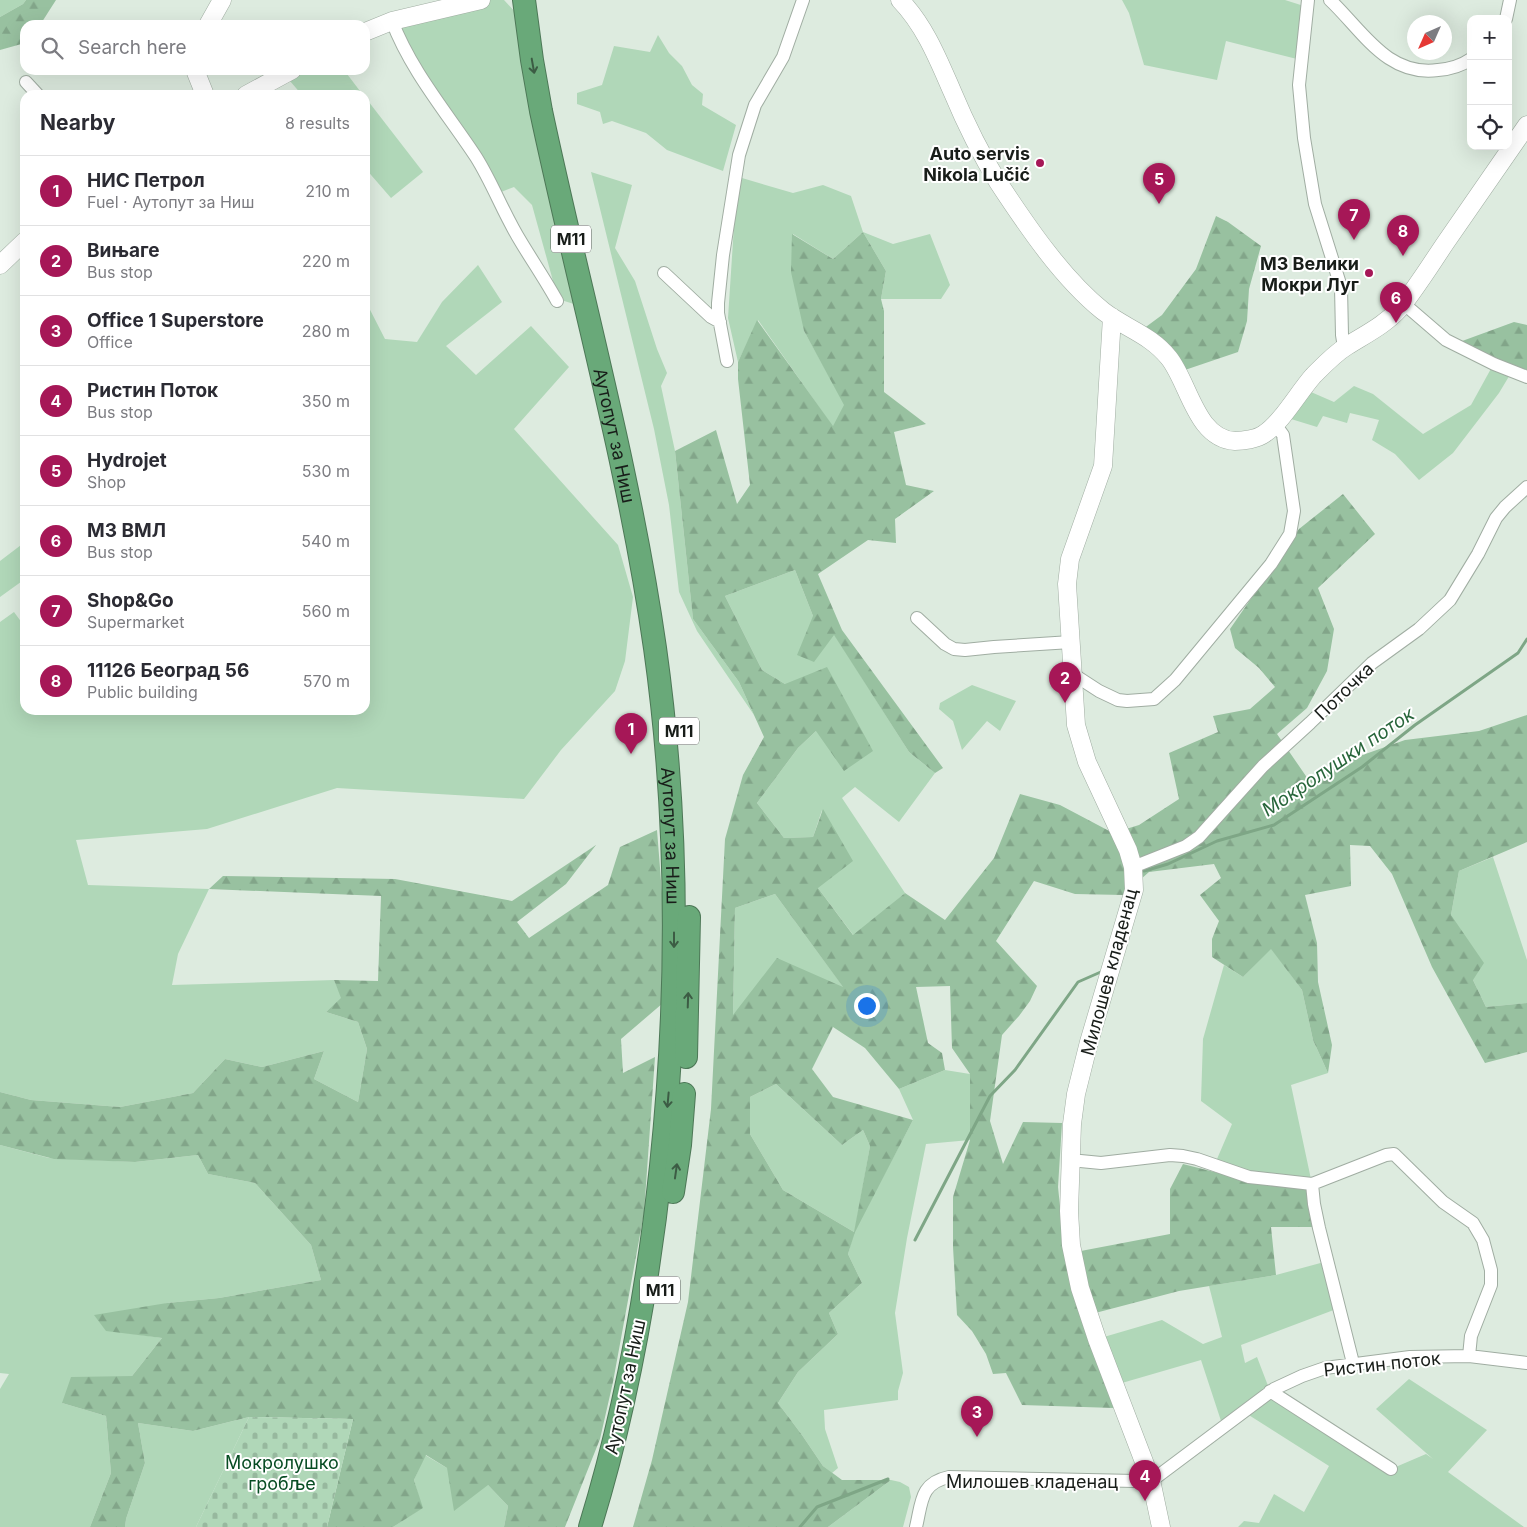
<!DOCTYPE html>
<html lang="en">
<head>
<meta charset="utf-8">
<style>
  :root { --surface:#fff; --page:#f7f7f7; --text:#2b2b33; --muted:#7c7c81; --line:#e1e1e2; --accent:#a61757 }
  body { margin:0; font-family:Inter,sans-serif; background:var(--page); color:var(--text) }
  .controls { position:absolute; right:15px; top:15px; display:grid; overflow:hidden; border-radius:10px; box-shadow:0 5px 20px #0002 }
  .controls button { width:45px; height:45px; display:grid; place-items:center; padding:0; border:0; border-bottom:1px solid var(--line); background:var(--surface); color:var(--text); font:25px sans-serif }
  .compass { position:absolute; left:1407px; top:15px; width:45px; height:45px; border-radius:50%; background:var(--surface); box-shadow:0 5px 20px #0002; rotate:225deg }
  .you { position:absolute; left:866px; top:1005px; width:18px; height:18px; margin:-12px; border:4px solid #fff; border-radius:50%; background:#1a73e8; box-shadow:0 0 0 8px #1a73e833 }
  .badge { display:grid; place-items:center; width:32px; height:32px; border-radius:50%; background:var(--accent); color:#fff; font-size:16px; font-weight:700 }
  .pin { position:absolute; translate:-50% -41px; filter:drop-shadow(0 1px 2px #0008) }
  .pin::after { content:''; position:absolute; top:26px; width:18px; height:15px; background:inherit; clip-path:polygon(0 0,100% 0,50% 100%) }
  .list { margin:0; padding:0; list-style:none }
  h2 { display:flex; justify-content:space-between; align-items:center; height:65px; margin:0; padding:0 20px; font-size:21px }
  h2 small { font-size:16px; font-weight:400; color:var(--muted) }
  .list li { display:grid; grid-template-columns:32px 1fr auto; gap:15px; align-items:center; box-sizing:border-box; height:70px; padding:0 20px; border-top:1px solid var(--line) }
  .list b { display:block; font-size:19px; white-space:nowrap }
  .list p { margin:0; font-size:16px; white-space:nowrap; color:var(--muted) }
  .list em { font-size:16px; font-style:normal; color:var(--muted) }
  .icon { flex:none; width:28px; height:28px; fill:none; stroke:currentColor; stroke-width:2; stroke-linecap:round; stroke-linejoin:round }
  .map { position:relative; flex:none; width:1527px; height:1527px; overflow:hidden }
  .search { position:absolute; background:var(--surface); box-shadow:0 5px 20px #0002; left:20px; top:20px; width:350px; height:55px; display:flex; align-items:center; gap:12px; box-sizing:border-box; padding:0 18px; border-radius:15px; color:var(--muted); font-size:19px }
  .panel { position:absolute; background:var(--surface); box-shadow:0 5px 20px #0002; left:20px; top:90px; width:350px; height:625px; border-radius:15px }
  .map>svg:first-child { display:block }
  .grass { fill:#b0d7b8 }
  .forest { fill:url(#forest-firs); fill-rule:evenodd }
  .cemetery { fill:url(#cemetery-stones) }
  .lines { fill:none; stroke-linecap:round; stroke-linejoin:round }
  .stream { stroke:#7ea686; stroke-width:3 }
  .street-casing { stroke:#a0ada2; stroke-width:14 }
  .secondary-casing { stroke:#a0ada2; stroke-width:19 }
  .highway-casing { stroke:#4d7857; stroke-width:24 }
  .street { stroke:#fff; stroke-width:12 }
  .secondary { stroke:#fff; stroke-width:18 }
  .highway { stroke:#69a979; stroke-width:22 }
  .oneway { stroke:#3c5c44 }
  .poi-dot { fill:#a61757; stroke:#fff; stroke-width:2 }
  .labels { text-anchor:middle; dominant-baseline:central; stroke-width:4; stroke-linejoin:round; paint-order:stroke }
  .shield { fill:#fff; stroke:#5d615e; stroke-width:1 }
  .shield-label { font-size:16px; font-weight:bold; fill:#181d19 }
  .poi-label { font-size:18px; font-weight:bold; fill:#181d19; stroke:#fff; text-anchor:end }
  .street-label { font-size:18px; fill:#181d19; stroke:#fff }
  .park-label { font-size:18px; fill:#074c23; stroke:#fff }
  .water-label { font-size:19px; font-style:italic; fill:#28663b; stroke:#fff }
</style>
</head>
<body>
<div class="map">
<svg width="1527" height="1527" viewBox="0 0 1527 1527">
  <defs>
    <pattern id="forest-firs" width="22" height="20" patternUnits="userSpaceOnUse" patternTransform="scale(1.25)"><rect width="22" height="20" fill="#98c1a0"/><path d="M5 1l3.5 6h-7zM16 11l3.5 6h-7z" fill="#82a589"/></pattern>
    <pattern id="cemetery-stones" width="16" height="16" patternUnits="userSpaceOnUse" patternTransform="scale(1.25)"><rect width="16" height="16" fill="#b0d7b8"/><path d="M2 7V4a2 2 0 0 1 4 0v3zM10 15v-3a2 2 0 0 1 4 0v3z" fill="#97b89e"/></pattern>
  </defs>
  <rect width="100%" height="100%" fill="#ddebdf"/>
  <path class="grass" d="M 0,0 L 26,0 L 23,4 L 0,17 Z
    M 481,0 L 504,0 L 517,14 L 577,305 L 558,299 L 532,205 L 514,187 L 496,194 L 392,21 Z
    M 1122,0 L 1285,0 L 1307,7 L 1301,60 L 1226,41 L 1217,80 L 1144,65 L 1129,13 Z
    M 658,35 L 669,53 L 682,66 L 692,85 L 703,94 L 702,105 L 736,125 L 723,171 L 667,150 L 646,133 L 612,121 L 603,124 L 600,112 L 577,104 L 577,93 L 602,85 L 614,46 L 650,52 Z
    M 292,70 L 344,70 L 363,95 L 302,95 L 284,74 Z
    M 365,97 L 423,172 L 391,198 L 365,168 Z
    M 591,172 L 632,185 L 615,248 L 635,281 L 657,349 L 667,373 L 661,386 L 675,451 L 693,619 L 739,682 L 754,715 L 697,631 L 679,592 L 669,505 L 654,429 Z
    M 742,178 L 793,193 L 823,185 L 851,196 L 863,232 L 893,244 L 930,234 L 950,285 L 941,299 L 881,299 L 886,271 L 863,232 L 833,259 L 793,234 L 804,331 L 845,405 L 833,427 L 758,320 L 738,362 L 728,318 L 735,211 Z
    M 478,265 L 502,302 L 446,346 L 476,375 L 531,326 L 569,367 L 514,429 L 618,545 L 633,597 L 625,661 L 615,691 L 561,750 L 524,799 L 337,788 L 207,829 L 76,840 L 88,885 L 209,889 L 178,954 L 172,985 L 334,980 L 342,998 L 326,1012 L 358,1022 L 367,1049 L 358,1102 L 314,1079 L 324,1051 L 262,1067 L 225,1059 L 193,1093 L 120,1107 L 31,1100 L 0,1092 L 0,622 L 14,612 L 25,627 L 25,710 L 365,710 L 365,300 L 385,339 L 417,342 L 442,302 Z
    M 1493,365 L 1511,373 L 1499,393 L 1453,453 L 1419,480 L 1395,454 L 1372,440 L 1379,420 L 1350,413 L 1347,423 L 1323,416 L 1317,427 L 1291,419 L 1311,392 L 1334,402 L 1354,386 L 1373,394 L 1423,434 L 1471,405 Z
    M 25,542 L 25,579 L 0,597 L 0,561 Z
    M 795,570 L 813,616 L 834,634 L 909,752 L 935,773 L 899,822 L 855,787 L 842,798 L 905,893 L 854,936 L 818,888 L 822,810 L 813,837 L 784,838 L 757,803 L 798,748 L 816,731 L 785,684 L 762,670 L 725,596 Z
    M 972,685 L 1016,701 L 1000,731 L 987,721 L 962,750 L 953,721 L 939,709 L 940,703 Z
    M 1493,857 L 1527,960 L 1527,1003 L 1486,1007 L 1473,980 L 1451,915 L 1459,871 Z
    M 775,894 L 844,988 L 733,1015 L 735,908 Z
    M 1271,948 L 1302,990 L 1313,1040 L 1328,1073 L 1291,1085 L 1312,1184 L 1214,1166 L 1232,1124 L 1201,1101 L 1203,1039 L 1224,965 L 1243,977 Z
    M 945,1070 L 970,1074 L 970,1140 L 926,1144 L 907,1238 L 895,1313 L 903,1373 L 898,1391 L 898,1400 L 824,1410 L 825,1429 L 838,1468 L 832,1473 L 823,1466 L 802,1435 L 778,1403 L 798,1372 L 838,1334 L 829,1313 L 862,1283 L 848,1254 L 854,1232 L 783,1190 L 750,1134 L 750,1097 L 776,1084 L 842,1145 L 863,1130 L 870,1146 L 855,1230 L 913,1120 L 899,1089 Z
    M 0,1145 L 49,1158 L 135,1162 L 198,1155 L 208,1174 L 255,1183 L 311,1245 L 321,1280 L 219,1298 L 167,1303 L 107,1330 L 162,1338 L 132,1376 L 62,1403 L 106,1416 L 111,1473 L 90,1527 L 0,1527 L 0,1389 L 9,1374 L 0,1373 Z
    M 1328,1261 L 1339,1308 L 1241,1345 L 1245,1363 L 1257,1357 L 1270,1391 L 1391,1469 L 1426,1454 L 1433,1459 L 1376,1409 L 1409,1379 L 1487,1430 L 1448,1472 L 1524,1527 L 1238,1527 L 1244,1521 L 1259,1523 L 1274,1494 L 1304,1512 L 1329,1466 L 1244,1412 L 1223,1427 L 1201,1360 L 1115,1385 L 1097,1339 L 1162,1320 L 1203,1344 L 1222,1337 L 1209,1286 L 1276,1275 Z
    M 249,1417 L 196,1527 L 125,1527 L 126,1519 L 145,1463 L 138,1423 L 193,1431 Z
    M 425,1455 L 447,1468 L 488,1485 L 508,1506 L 504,1527 L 393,1527 L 422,1508 L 414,1480 Z
    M 891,1480 L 900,1482 L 909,1487 L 911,1497 L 903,1527 L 828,1527 Z"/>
  <path class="forest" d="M 26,0 L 56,0 L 40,25 L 25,25 L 25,43 L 0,50 L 0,17 L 23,4 Z
    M 1216,216 L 1228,222 L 1261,246 L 1249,289 L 1247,321 L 1238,352 L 1179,372 L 1139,332 L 1162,315 L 1196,269 Z
    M 863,232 L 886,271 L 881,299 L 884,311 L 884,392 L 926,424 L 894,432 L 906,485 L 934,491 L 895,519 L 896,543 L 868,540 L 818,574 L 842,630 L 943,768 L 935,773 L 909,752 L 834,635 L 814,662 L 797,655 L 813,616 L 795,570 L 725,596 L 762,670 L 785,684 L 827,667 L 873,751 L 844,771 L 816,731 L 798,748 L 757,803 L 784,838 L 813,837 L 823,809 L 853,861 L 818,888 L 853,935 L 905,893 L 945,920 L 994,858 L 1020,794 L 1060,805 L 1113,833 L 1139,825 L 1179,799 L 1169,753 L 1218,732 L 1213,716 L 1250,709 L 1275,687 L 1259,668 L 1235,648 L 1230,629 L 1299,529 L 1343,494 L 1375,534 L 1318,588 L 1334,629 L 1327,671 L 1307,708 L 1277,734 L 1308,779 L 1337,764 L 1405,740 L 1479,731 L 1527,715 L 1527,842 L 1459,871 L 1451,915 L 1484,963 L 1473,980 L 1486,1007 L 1527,1003 L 1527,1052 L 1485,1063 L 1432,967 L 1392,874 L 1370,846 L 1350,845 L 1351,886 L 1305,895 L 1317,943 L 1318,982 L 1332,1045 L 1328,1073 L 1313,1040 L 1302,990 L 1271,949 L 1243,977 L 1212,957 L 1212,939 L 1219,921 L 1200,895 L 1221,878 L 1214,864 L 1149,872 L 1123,895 L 1075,894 L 1034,881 L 996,941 L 1037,986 L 1030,1001 L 1019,1016 L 1002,1035 L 990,1121 L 1003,1164 L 1023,1122 L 1062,1123 L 1058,1187 L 1065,1254 L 1170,1234 L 1170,1189 L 1183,1164 L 1250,1181 L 1307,1186 L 1314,1227 L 1271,1227 L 1276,1275 L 1179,1291 L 1080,1317 L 1114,1408 L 1022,1405 L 1006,1373 L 993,1374 L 986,1354 L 972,1331 L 957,1315 L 953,1247 L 953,1197 L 970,1140 L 970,1074 L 952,1048 L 950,986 L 916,987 L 928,1043 L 942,1053 L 945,1070 L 899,1089 L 865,1048 L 833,1027 L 812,1069 L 833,1097 L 913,1120 L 855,1232 L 848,1254 L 862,1283 L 829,1313 L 838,1334 L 798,1372 L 778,1403 L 802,1435 L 823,1466 L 842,1480 L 891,1480 L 828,1527 L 633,1527 L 652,1460 L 688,1302 L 711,1109 L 725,839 L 743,775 L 764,737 L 739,682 L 693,619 L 675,451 L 716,430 L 737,504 L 750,485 L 738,379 L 738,362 L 757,320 L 833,426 L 844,405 L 804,331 L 791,272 L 792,234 L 833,259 ZM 775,894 L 843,987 L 777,958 L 733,1015 L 735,908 ZM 776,1084 L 842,1145 L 863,1130 L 870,1146 L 854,1232 L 783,1190 L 750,1134 L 750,1097 Z
    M 1514,322 L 1527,325 L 1527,377 L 1454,344 Z
    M 657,830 L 665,931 L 663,1003 L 621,1039 L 623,1073 L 655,1057 L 644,1213 L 613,1382 L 600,1439 L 565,1527 L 504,1527 L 508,1506 L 488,1485 L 454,1511 L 447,1468 L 426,1455 L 414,1480 L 423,1508 L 393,1527 L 327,1527 L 353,1419 L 249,1417 L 193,1431 L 138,1423 L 145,1463 L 126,1519 L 125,1527 L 90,1527 L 111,1473 L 106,1416 L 62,1403 L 71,1377 L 132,1376 L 162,1338 L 106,1331 L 94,1315 L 167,1303 L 219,1298 L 321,1280 L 311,1245 L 255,1183 L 208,1174 L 198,1155 L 135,1162 L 54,1159 L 0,1145 L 0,1092 L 31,1100 L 120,1107 L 193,1093 L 225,1059 L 262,1067 L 324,1051 L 314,1079 L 358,1102 L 367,1049 L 358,1022 L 326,1012 L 341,998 L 334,980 L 378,981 L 381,896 L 209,889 L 223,876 L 395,879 L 512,901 L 596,845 L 566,884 L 517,922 L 529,938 L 608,885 L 620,847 Z"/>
  <path class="cemetery" d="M 249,1417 L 353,1419 L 327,1527 L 196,1527 Z"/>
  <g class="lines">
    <path class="stream" d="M 1144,871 L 1168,864 L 1217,841 L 1274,825 L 1362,767 L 1415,725 L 1518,653 L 1527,639
      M 915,1240 L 990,1096 L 1015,1070 L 1078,982 L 1103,971
      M 800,1527 L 817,1507 L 888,1479"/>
    <g class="street-casing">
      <path id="street" d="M 1308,0 L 1299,85 L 1304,138 L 1315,204 L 1341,287 L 1342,335 L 1344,347
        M 1330,0 C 1362,30 1387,77 1438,70 C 1450,69 1461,66 1471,59
        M 1506,19 L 1510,0
        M 392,21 C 411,71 447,113 476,157 C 493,184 504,215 521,242 C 533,262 546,281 557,301
        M 26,82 L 38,95
        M 664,273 L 711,317 L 720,322
        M 1403,303 L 1446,340 L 1494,364 L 1527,377
        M 727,361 L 718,313 L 718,303 L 723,255 L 739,155 L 755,105 L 783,57 L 803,0
        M 917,618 L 945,644 L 954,649 L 965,650 L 994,647 L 1071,642
        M 1073,676 L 1079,678 L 1099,691 L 1118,700 L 1127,701 L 1154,699 L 1175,680 L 1271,564 L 1290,534 L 1294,511 L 1283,435 L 1275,424
        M 1133,867 L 1186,846 L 1199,837 L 1263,766 L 1310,723 L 1372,663 L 1419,629 L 1450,600 L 1478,554 L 1496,518 L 1505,507 L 1527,487
        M 1070,1160 L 1101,1163 L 1170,1155 L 1183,1156 L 1197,1159 L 1249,1177 L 1312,1184 L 1386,1155 L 1394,1154 L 1443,1202 L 1473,1223 L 1483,1240 L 1491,1270 L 1491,1285 L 1471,1336 L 1469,1356
        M 1312,1184 L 1314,1204 L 1319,1228 L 1353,1363
        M 1270,1391 L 1391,1469
        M 916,1527 C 922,1502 920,1483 949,1477 L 1135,1481 L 1154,1479 L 1274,1389 L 1302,1376 L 1325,1368 L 1410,1357 L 1469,1356 L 1527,1363"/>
    </g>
    <g class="secondary-casing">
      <path id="secondary" d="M 900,0 C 925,26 938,59 952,91 C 965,122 980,153 998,182 C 1027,226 1062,278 1103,311 C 1125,328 1151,335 1169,358 C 1189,383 1196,439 1235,441 C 1243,441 1257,439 1264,434 C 1282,422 1298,393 1313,376 C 1323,366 1334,354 1347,346 C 1366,334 1385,325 1400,308 C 1417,287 1431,264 1446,242 C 1473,203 1500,164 1527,125
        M 208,25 L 222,0
        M 365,32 L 392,21 L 481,0
        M 195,70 L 205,95
        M 246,95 L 292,70
        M 0,265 L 25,241
        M 1112,317 L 1103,466 L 1070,559 L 1067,584 L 1076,725 L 1087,762 L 1128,850 L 1133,867 L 1134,890 L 1089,1042 L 1076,1094 L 1072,1124 L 1069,1211 L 1071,1245 L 1080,1288 L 1097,1339 L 1151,1480 L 1161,1527"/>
    </g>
    <g class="highway-casing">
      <g id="highway">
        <path id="s1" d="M 524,0 L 532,60 L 541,111 C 579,290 629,466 655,648 C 679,819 679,994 661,1166 C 648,1288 626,1410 590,1527"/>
        <path d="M 686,1057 L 689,917"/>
        <path d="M 673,1192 L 680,1145 L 684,1094"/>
      </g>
    </g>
    <use href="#street" class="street"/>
    <use href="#secondary" class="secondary"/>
    <use href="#highway" class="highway"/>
  </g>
  <defs><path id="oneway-shaft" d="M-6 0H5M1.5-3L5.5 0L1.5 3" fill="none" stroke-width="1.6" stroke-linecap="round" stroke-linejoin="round" transform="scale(1.25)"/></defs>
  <g class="oneway">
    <use href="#oneway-shaft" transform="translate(533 66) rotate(80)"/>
    <use href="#oneway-shaft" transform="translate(674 940) rotate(90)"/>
    <use href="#oneway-shaft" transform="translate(688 1000) rotate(-88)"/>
    <use href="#oneway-shaft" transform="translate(668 1100) rotate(95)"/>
    <use href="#oneway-shaft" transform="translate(676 1171) rotate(-82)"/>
  </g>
  <g class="poi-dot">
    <circle cx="1040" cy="163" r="5"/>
    <circle cx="1369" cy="273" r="5"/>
  </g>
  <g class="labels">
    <g class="shield">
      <rect x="551" y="225.5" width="40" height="27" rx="4"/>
      <rect x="659" y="717.5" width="40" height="27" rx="4"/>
      <rect x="640" y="1276.5" width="40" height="27" rx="4"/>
    </g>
    <g class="shield-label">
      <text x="571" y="239">M11</text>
      <text x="679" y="731">M11</text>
      <text x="660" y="1290">M11</text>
    </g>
    <g class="poi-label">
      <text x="1030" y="153">Auto servis<tspan x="1030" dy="21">Nikola Lučić</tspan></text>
      <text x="1359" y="263">МЗ Велики<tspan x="1359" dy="21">Мокри Луг</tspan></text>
    </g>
    <g class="street-label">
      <text stroke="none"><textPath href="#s1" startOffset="445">Аутопут за Ниш</textPath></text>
      <text transform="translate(1344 691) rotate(-44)">Поточка</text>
      <text stroke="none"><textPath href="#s1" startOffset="850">Аутопут за Ниш</textPath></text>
      <text transform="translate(1109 972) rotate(-75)">Милошев кладенац</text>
      <text transform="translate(1382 1364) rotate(-6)">Ристин поток</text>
      <text transform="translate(625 1387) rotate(-78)">Аутопут за Ниш</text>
      <text x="1032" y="1481">Милошев кладенац</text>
    </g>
    <g class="park-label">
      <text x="282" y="1462">Мокролушко<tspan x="282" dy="21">гробље</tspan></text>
    </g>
    <g class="water-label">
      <text transform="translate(1338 762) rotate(-34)">Мокролушки поток</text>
    </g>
  </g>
</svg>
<div class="controls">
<button>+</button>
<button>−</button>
<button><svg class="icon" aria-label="locate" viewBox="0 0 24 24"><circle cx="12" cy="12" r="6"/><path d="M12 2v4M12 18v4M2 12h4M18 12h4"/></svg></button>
</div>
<svg class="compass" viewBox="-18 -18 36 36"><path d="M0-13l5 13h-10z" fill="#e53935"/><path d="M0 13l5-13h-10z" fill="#7c7c81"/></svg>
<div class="you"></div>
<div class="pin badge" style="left:631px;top:754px">1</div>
<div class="pin badge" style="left:1065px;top:703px">2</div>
<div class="pin badge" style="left:977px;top:1437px">3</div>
<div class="pin badge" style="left:1145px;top:1501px">4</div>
<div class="pin badge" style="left:1159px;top:204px">5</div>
<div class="pin badge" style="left:1396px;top:323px">6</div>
<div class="pin badge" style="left:1354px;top:240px">7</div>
<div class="pin badge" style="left:1403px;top:256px">8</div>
<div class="search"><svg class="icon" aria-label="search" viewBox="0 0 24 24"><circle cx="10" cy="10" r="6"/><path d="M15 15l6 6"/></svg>Search here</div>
<section class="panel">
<h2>Nearby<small>8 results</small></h2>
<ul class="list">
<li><span class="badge">1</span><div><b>НИС Петрол</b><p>Fuel · Аутопут за Ниш</p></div><em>210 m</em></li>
<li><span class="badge">2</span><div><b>Вињаге</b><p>Bus stop</p></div><em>220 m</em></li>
<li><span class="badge">3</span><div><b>Office 1 Superstore</b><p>Office</p></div><em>280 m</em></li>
<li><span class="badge">4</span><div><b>Ристин Поток</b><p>Bus stop</p></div><em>350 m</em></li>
<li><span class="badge">5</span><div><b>Hydrojet</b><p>Shop</p></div><em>530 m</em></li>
<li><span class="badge">6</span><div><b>МЗ ВМЛ</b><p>Bus stop</p></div><em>540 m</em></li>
<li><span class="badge">7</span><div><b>Shop&amp;Go</b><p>Supermarket</p></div><em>560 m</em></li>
<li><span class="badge">8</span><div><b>11126 Београд 56</b><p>Public building</p></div><em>570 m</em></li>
</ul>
</section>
</div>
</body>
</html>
